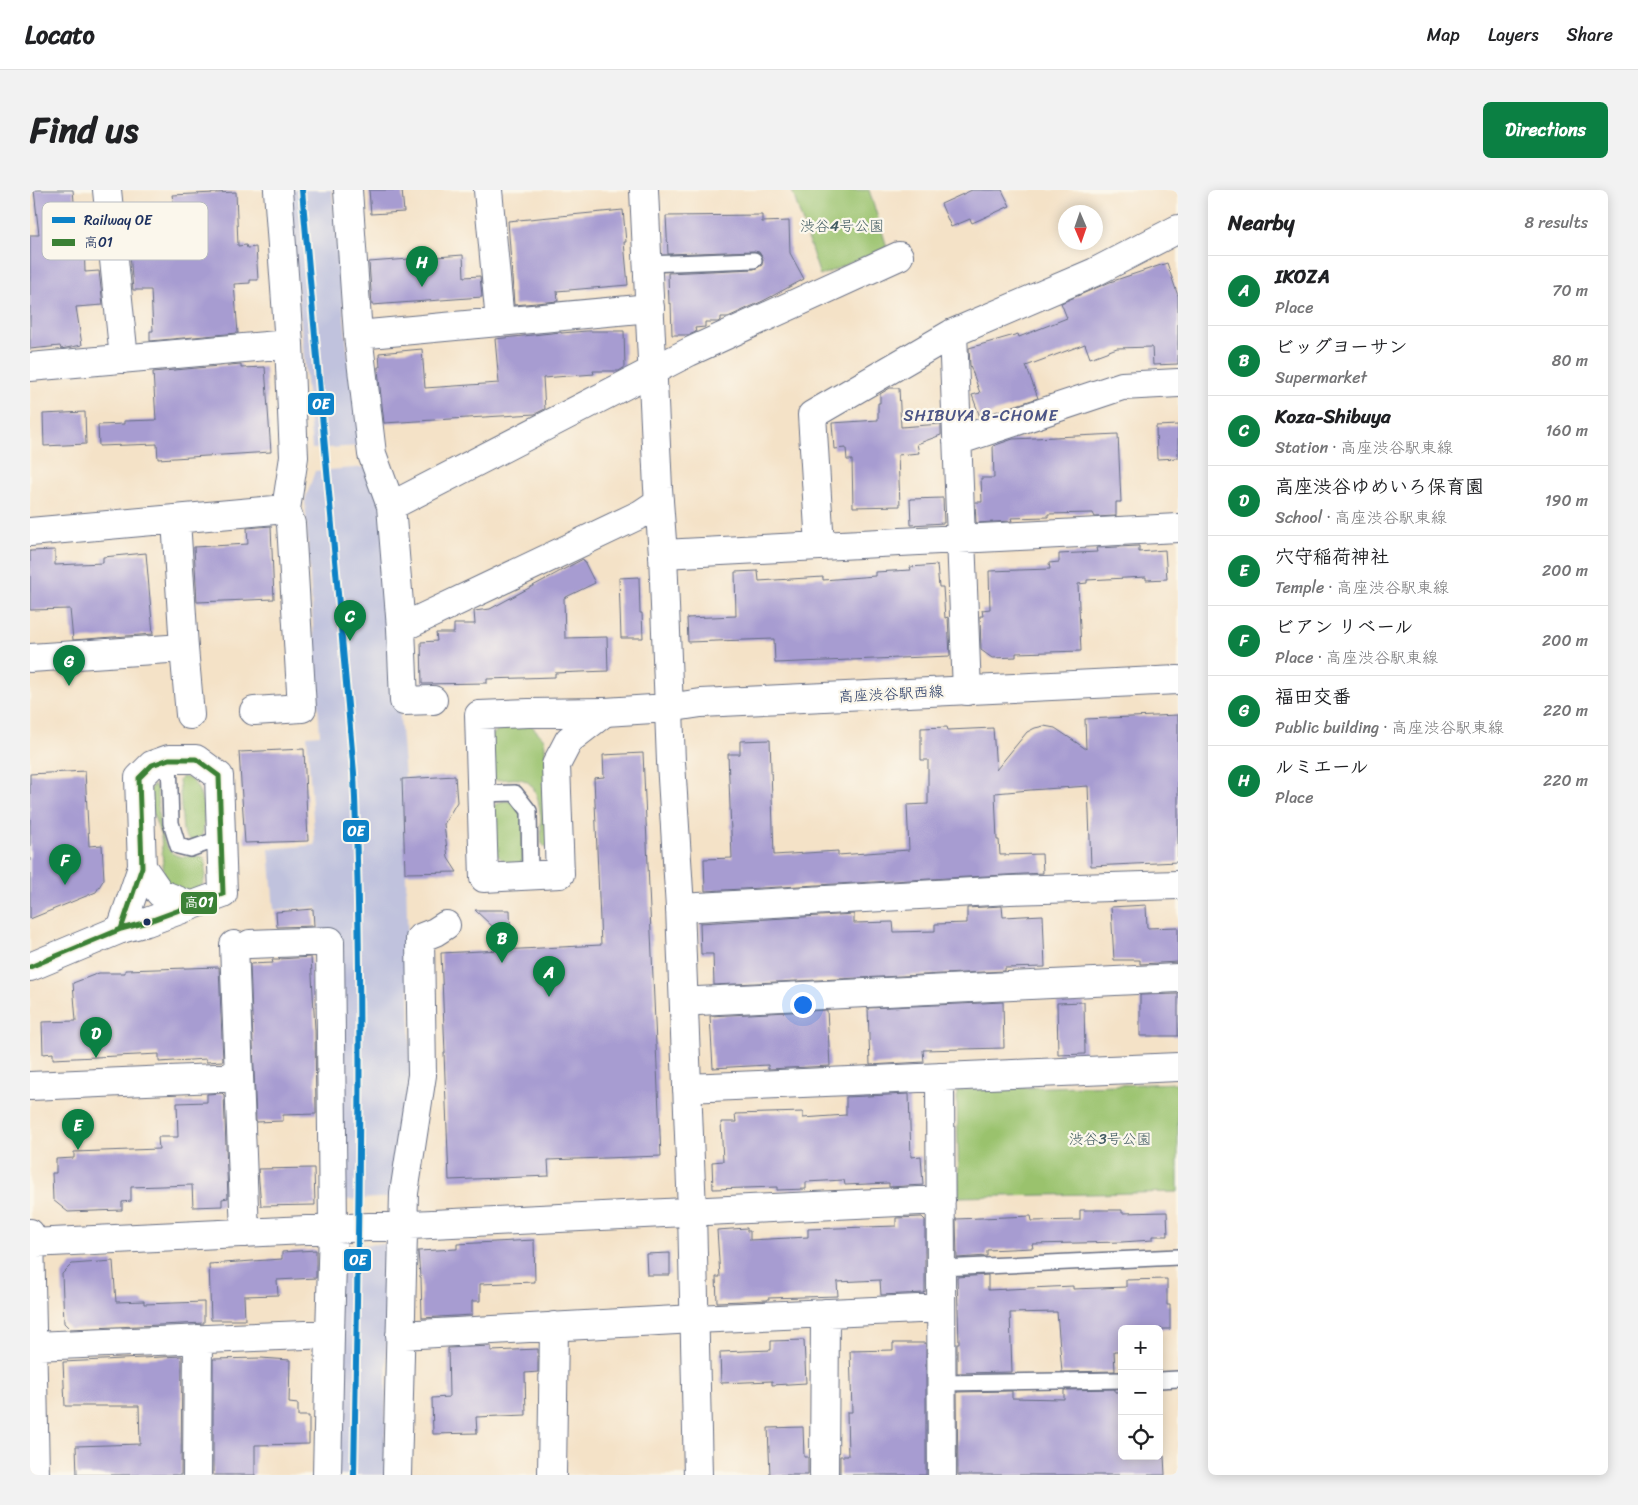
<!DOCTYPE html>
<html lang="en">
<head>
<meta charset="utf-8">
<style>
  :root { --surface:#fff; --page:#f2f2f2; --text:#202124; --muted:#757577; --line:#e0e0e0; --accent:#0b8043 }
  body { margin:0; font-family:Sriracha,"Klee One",sans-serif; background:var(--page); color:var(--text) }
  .controls { position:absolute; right:15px; bottom:15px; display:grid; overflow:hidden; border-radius:8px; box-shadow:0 2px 12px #0003 }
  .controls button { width:45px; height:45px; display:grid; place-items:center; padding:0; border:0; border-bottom:1px solid var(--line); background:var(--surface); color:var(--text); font:25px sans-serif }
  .compass { position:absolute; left:1028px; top:15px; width:45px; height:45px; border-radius:50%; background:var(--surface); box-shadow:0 2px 12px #0003; rotate:178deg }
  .you { position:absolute; left:772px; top:814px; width:18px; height:18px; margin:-12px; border:4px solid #fff; border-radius:50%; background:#1a73e8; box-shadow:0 0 0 8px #1a73e833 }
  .badge { display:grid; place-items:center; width:32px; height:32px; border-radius:50%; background:var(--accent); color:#fff; font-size:16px; font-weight:700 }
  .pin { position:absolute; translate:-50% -41px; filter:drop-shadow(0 1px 2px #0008) }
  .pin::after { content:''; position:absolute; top:26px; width:18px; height:15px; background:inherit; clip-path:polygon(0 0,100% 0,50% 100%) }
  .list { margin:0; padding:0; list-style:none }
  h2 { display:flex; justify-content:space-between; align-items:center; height:65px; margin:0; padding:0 20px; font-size:21px }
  h2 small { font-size:16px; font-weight:400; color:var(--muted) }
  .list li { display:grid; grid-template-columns:32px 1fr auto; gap:15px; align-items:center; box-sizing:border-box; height:70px; padding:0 20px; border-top:1px solid var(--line) }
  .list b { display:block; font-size:19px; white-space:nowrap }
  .list p { margin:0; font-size:16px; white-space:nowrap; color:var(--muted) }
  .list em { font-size:16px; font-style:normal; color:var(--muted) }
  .icon { flex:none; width:28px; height:28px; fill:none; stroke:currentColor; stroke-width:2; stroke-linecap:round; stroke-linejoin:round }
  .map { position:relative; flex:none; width:1148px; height:1285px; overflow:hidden; border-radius:8px }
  header { display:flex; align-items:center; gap:30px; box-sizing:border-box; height:70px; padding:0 25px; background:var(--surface); border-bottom:1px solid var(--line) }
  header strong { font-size:24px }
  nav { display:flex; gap:28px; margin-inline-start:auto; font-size:18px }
  .intro { display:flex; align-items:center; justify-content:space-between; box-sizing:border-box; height:120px; padding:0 30px }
  h1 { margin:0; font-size:35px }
  .button { padding:12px 22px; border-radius:8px; background:var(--accent); color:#fff; font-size:18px; font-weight:700 }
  main { display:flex; gap:30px; padding:0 30px }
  aside { flex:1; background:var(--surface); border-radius:8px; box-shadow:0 2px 12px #0003 }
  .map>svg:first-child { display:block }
  .industrial { fill:#c0c2dd }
  .green { fill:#9ac26d; stroke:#5a7866 }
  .building { fill:#a79cd1 }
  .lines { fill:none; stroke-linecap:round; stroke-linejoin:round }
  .lane-casing { stroke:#676e83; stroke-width:18 }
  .street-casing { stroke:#676e83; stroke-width:30 }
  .secondary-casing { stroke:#676e83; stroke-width:30 }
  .lane { stroke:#fff; stroke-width:15 }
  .street { stroke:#fff; stroke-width:28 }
  .secondary { stroke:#fff; stroke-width:28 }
  .bus-1-casing { stroke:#fbf7ec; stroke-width:9 }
  .bus-1 { stroke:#3b8135; stroke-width:5 }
  .rail-1-casing { stroke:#fbf7ec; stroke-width:10 }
  .rail-1 { stroke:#0d82c7; stroke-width:6 }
  .bus-dot { fill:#1b2f5e; stroke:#fbf7ec; stroke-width:2 }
  .labels { text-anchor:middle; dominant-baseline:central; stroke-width:4.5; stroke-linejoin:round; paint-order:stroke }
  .park-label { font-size:15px; fill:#415b62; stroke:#fbf7ec }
  .street-label { font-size:15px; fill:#1b2f5e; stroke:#fbf7ec }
  .neighbourhood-label { font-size:16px; letter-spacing:1px; fill:#4c5586; stroke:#fbf7ec }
  .key { fill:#fbf7ec; stroke:#b8bbc1; stroke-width:1 }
  .key-label { font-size:14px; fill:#1b2f5e }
  .line-badge { stroke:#fbf7ec; stroke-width:2 }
  .badge-label { font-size:14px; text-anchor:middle; font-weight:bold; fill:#fff }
</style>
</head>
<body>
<header>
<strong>Locato</strong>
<nav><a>Map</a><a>Layers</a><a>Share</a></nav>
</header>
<div class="intro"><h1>Find us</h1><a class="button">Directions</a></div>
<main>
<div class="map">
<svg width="1148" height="1285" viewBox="0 0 1148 1285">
  <rect width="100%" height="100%" fill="#fbf7ec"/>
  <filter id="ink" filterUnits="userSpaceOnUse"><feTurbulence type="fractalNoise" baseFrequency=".02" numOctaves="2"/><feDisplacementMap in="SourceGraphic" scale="10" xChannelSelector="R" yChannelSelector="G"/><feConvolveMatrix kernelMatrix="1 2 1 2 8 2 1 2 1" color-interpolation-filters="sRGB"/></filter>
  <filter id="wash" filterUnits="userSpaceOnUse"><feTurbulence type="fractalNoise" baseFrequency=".0096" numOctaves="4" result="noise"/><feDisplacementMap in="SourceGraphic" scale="20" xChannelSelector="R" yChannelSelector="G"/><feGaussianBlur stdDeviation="1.12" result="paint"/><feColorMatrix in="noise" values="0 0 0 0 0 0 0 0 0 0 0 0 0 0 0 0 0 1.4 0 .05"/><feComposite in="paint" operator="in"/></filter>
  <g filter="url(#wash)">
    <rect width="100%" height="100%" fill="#f4e2c7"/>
    <path class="industrial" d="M 259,0 L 302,0 L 318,165 L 331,256 L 282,259 Z
      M 338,277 L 353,322 L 375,587 L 396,586 L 401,683 L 376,684 L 381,880 L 366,1007 L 313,1010 L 287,717 L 244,720 L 239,659 L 285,655 L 277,546 L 290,545 L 275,310 L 285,281 Z
      M 358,1054 L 355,1285 L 305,1285 L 308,1055 Z"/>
    <path class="green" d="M 762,0 L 839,0 L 857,57 L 790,86 Z
      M 501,535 L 514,549 L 515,557 L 519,654 L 515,657 L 512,654 C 510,636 514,593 490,589 C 482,588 474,590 466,590 L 463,589 L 462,546 L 469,538 Z
      M 152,587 C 174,586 179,637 170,649 C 161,652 156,650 153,641 L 149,590 Z
      M 123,595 L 127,598 C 128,614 127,662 149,666 C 157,668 168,663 175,669 C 177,695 173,705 144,700 L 134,688 L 131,647 L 117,606 L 119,600 Z
      M 473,611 C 478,611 483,611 487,616 C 496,625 493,665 493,678 L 480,677 L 464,662 L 462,619 L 466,614 Z
      M 1148,893 L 1148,1002 L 929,1007 L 927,900 Z"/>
    <g id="blocks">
      <path class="building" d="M 4,0 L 43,0 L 45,23 L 53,22 L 55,82 L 69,81 L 73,115 L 46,117 L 52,155 L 31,159 L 30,156 L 0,159 L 0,45 L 9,45 Z
        M 339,0 L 372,0 L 374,22 L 341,24 Z
        M 942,0 L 972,0 L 980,16 L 942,33 L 940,29 L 921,37 L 911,14 Z
        M 206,2 L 208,56 L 216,55 L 217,58 L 226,57 L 228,90 L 220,90 L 220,93 L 204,94 L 208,143 L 120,151 L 120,141 L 123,141 L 121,100 L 103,100 L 99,51 L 105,51 L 105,41 L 148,39 L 142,5 Z
        M 593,20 L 596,52 L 594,52 L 598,95 L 527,101 L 528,111 L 484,115 L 478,31 Z
        M 732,25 L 732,32 L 759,31 L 760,63 L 774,89 L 733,111 L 698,127 L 691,127 L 691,130 L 688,132 L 675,132 L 675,137 L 665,138 L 666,142 L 659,145 L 642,145 L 641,113 L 639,114 L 638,83 L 724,79 L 732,75 L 733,69 L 729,62 L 724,61 L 638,64 L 636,26 Z
        M 433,65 L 434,87 L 450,86 L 452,107 L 342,115 L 339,72 Z
        M 1137,73 L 1148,106 L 1148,174 L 1123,175 L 1122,157 L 1087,158 L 1060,168 L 1055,154 L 996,176 L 1008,208 L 950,227 L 942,205 L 950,203 L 940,175 L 939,158 L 988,144 L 989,147 L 1037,128 L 1031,113 L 1080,92 Z
        M 557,141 L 594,141 L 595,177 L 589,181 L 563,181 L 564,184 L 513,188 L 515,219 L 505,224 L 354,233 L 348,180 L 348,177 L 350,177 L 349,163 L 392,159 L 395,198 L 469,193 L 465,149 L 531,142 L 531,143 Z
        M 211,174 L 211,178 L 235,177 L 241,262 L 128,269 L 127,254 L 69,256 L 68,235 L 94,234 L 94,231 L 126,230 L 123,182 Z
        M 860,198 L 869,198 L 871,237 L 911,234 L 911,245 L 887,254 L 889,263 L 868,265 L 870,316 L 823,317 L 822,270 L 817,270 L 816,258 L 804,259 L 802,233 L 848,230 L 848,213 L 850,213 L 850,204 Z
        M 55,222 L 56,254 L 14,256 L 13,224 Z
        M 1148,235 L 1148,268 L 1127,269 L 1126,236 Z
        M 1088,244 L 1091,312 L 1086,312 L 1086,326 L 1065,327 L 1063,323 L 1018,324 L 1018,327 L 981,328 L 982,331 L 946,333 L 945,312 L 952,312 L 951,288 L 964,288 L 963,256 L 983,249 Z
        M 913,308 L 914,333 L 881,335 L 880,309 Z
        M 241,336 L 244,409 L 167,412 L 164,357 L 218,354 L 217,338 Z
        M 1109,356 L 1109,362 L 1135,360 L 1137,389 L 1116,390 L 1116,387 L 1057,390 L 1057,393 L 1048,394 L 1051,461 L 986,463 L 986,467 L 962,468 L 951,460 L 950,426 L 953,426 L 952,420 L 960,419 L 959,381 L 1020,379 L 1019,373 L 1029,372 L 1029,364 L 1067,362 L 1066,358 Z
        M 25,360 L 25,375 L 73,373 L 73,367 L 116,363 L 123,444 L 43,450 L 40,419 L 0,420 L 0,361 Z
        M 553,369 L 565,393 L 534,408 L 535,448 L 577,447 L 578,481 L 525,483 L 525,487 L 457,489 L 457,493 L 392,494 L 391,452 L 407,451 L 406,443 L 424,443 L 424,434 L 445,434 L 444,421 L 460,419 Z
        M 907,375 L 909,397 L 913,397 L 915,428 L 918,427 L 920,466 L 745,473 L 744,449 L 658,452 L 657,428 L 706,426 L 705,382 L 728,381 L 729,391 L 793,387 L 793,390 L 845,386 L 845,382 L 881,380 L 880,377 Z
        M 609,387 L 610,423 L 612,423 L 613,448 L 591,448 L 589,388 Z
        M 1148,525 L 1148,672 L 1061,676 L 1058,596 L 1000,600 L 965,603 L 967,650 L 969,650 L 970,665 L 1012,664 L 1013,683 L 675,701 L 674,669 L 702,668 L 698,564 L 710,564 L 710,551 L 740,550 L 744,665 L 808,661 L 808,665 L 879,660 L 877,615 L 898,614 L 898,570 L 891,570 L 891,538 L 917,537 L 918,540 L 963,538 L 966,580 L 997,542 L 1005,538 L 1014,536 L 1025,538 L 1056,559 L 1055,529 Z
        M 274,559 L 278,651 L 215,653 L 209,562 Z
        M 613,563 L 631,966 L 518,970 L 519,986 L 419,990 L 414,863 L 415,863 L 411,763 L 571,755 L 564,588 L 574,587 L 573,565 Z
        M 55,581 L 59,656 L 72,655 L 74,689 L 66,702 L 0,729 L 0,584 Z
        M 425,586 L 427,612 L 414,634 L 418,668 L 427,682 L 375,683 L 372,589 Z
        M 1116,715 L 1117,738 L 1148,737 L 1148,772 L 1110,774 L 1110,770 L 1084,770 L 1081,717 Z
        M 972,716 L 973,727 L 1013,725 L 1015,777 L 975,778 L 975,781 L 684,795 L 683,764 L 671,764 L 670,733 L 824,724 L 824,733 L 863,732 L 864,742 L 905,741 L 905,734 L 937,733 L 937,718 Z
        M 283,719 L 284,736 L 247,737 L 246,722 Z
        M 445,720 L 480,720 L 481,754 Z
        M 281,767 L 285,840 L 286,924 L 253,925 L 253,931 L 226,932 L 220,774 L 243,773 L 242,770 L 250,770 L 249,769 Z
        M 189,777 L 193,871 L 176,872 L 176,869 L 129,872 L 129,864 L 23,869 L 23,863 L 13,864 L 12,832 L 46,831 L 43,793 L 69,783 L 95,783 L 95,780 Z
        M 1148,804 L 1148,846 L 1110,846 L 1110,805 Z
        M 973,812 L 974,858 L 893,860 L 894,872 L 840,875 L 838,818 Z
        M 1054,812 L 1055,864 L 1028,865 L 1027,813 Z
        M 797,820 L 800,876 L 738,879 L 738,875 L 683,878 L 680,826 Z
        M 192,903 L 194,905 L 198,1008 L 192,1009 L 192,1016 L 163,1017 L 162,995 L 101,997 L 101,1011 L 92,1012 L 92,1020 L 38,1022 L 23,1010 L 22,983 L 26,983 L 26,969 L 44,968 L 44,962 L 129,959 L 128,947 L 148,947 L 147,913 L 177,912 L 177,904 Z
        M 879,904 L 881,967 L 891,966 L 893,995 L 859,997 L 859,993 L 815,995 L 814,990 L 776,992 L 776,999 L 747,1000 L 747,997 L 683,999 L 682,972 L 693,971 L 691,932 L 706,932 L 705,924 L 773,922 L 773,928 L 816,925 L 816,907 Z
        M 284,978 L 285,1015 L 231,1016 L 228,979 Z
        M 1050,1020 L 1092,1020 L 1092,1023 L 1137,1022 L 1138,1046 L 1122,1046 L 1122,1050 L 1092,1052 L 1002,1054 L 1003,1058 L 957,1060 L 957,1066 L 927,1068 L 926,1029 L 1001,1026 L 1002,1031 L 1050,1030 Z
        M 892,1027 L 895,1030 L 895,1102 L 894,1103 L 851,1105 L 850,1090 L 807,1092 L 808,1106 L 738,1108 L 738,1110 L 687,1112 L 686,1087 L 690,1087 L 687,1040 L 717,1038 L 717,1041 L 720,1041 L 720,1050 L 778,1047 L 778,1039 L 866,1036 L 866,1028 Z
        M 504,1050 L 505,1092 L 450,1094 L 450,1111 L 442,1111 L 442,1125 L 392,1128 L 391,1087 L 390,1087 L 388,1061 L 427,1059 L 427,1054 Z
        M 286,1060 L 286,1088 L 247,1090 L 248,1105 L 214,1106 L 215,1130 L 181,1130 L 179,1074 L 252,1069 L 252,1062 Z
        M 640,1063 L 640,1085 L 617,1085 L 616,1064 Z
        M 83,1071 L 86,1112 L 114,1111 L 114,1114 L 174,1112 L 174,1133 L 40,1139 L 34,1133 L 32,1084 L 42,1074 Z
        M 958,1085 L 958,1100 L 1043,1096 L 1043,1099 L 1096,1097 L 1096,1090 L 1137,1089 L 1137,1115 L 1140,1115 L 1140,1139 L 1092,1139 L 1092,1161 L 1084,1161 L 1085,1181 L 1032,1182 L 1027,1122 L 980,1123 L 982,1182 L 927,1183 L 927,1153 L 929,1153 L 927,1087 Z
        M 774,1150 L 776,1193 L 742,1195 L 742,1191 L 691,1193 L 690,1162 L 741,1160 L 741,1151 Z
        M 863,1153 L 896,1153 L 896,1285 L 810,1285 L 810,1266 L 818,1266 L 817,1222 L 822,1222 L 820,1161 L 863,1160 Z
        M 461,1156 L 461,1161 L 508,1159 L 508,1182 L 495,1183 L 496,1225 L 446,1227 L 447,1243 L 403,1244 L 402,1208 L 419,1207 L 418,1158 Z
        M 152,1166 L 151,1285 L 47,1285 L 46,1256 L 110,1254 L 109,1216 L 35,1216 L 33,1172 Z
        M 231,1168 L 260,1170 L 259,1213 L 268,1214 L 268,1226 L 279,1226 L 279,1254 L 225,1255 L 225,1285 L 183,1285 L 183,1169 Z
        M 1085,1199 L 1085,1202 L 1092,1202 L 1092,1266 L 1134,1266 L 1135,1285 L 928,1285 L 927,1202 L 982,1201 L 982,1208 L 1034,1209 L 1034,1200 Z
        M 773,1237 L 774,1267 L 778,1267 L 778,1285 L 740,1285 L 738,1238 Z"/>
    </g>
  </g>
  <g filter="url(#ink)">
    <use href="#blocks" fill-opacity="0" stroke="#676e83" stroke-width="1"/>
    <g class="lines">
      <g class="lane-casing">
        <path id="lane" d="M 617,74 L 724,70
          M 139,569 L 141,633 L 148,656 L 160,659 L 191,648
          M 451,604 L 485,603 L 499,621 L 500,685
          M 911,1078 L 1148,1067
          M 1129,1190 L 1148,1189
          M 912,1193 L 1092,1190"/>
      </g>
      <g class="street-casing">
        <path id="street" d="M 77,0 L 94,169
          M 318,0 L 328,145 L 342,264 L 361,316 L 371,438 L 374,511 L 403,510
          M 458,0 L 470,132
          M 923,143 L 937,501
          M 328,145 L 620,118
          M 0,177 L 259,154
          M 927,251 L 1092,196 L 1148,193
          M 361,316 L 659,162 L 869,66
          M 0,342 L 256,319 L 264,267 L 259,154 L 248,0
          M 790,356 L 782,225 L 923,143 L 1065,82 L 1148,39
          M 633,364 L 1148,338
          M 371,438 L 611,324 L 629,312
          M 154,458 L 160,525
          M 0,468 L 154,458 L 146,330
          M 224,521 L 272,518 L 261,334 L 256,319
          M 575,522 L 539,550 L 526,575 L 530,684 L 454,688 L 449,525 L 499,523 Z
          M 139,569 L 166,569 L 189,586 L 193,704 L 117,732 L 91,739 L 112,677 L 109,588 L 122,575 Z
          M 112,677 L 130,703 L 159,715
          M 650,718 L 980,700 L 1148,695
          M 220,754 L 300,751 L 303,1038 L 300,1144
          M 204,755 L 215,1043
          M 668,811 L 1148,788
          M 910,887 L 912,1285
          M 0,896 L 209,887
          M 657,898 L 1148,877
          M 0,1043 L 5,1285
          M 1,1053 L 911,1010
          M 370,1145 L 665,1129 L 911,1118
          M 3,1156 L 300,1144 L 297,1285
          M 167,1285 L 168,1149
          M 367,1285 L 374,1003 L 392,885 L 390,748 L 405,742 L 416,735
          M 522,1285 L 524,1136
          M 794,1285 L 795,1123"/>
      </g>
      <g class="secondary-casing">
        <path id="secondary" d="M 614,0 L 628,298 L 633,364 L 641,572 L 650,718 L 662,1021 L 668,1285
          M 575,522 L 638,518 L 671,513 L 1148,490
          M 0,777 L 91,739"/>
      </g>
      <use href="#lane" class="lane"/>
      <use href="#street" class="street"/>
      <use href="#secondary" class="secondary"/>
      <g class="bus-1-casing">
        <path id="bus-1" d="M 139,569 L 166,569 L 189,586 L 193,704 L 117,732 L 91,739 L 112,677 L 109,588 L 122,575 Z
          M 0,777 L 91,739"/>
      </g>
      <use href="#bus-1" class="bus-1"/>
      <g class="rail-1-casing">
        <path id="rail-1" d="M 272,0 L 324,583 C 334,817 328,1051 324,1285"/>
      </g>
      <use href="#rail-1" class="rail-1"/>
    </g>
  </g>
  <circle class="bus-dot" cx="117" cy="732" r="4.5"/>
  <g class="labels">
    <g class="park-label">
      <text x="812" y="36">渋谷4号公園</text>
      <text x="1080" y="949">渋谷3号公園</text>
    </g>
    <g class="street-label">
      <text transform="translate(861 504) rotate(-3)">高座渋谷駅西線</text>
    </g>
    <g class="neighbourhood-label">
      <text x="951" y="225">SHIBUYA 8-CHOME</text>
    </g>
  </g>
  <rect x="12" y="12" width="166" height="58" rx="8" class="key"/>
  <rect x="22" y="27" width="23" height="6" fill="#0d82c7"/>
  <rect x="22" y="49" width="23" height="7" fill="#3b8135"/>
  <g class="key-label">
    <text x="54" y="35">Railway OE</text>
    <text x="54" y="57">高01</text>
  </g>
  <g class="line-badge">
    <rect x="277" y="202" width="28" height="24" rx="5" fill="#0d82c7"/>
    <rect x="312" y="629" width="28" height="24" rx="5" fill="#0d82c7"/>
    <rect x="150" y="701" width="38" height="24" rx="5" fill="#3b8135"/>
    <rect x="313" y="1058" width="29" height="24" rx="5" fill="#0d82c7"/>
  </g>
  <g class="badge-label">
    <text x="291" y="219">OE</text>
    <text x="326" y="646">OE</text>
    <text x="169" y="717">高01</text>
    <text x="328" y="1075">OE</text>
  </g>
</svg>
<div class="controls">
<button>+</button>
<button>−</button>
<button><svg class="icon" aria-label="locate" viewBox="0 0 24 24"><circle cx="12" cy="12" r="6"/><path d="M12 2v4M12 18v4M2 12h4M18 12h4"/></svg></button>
</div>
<svg class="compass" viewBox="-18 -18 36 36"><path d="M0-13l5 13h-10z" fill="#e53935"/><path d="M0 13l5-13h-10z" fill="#757577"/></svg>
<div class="you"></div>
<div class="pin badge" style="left:519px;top:807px">A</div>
<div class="pin badge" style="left:472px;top:773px">B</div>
<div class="pin badge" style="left:320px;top:451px">C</div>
<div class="pin badge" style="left:66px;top:868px">D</div>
<div class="pin badge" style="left:48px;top:960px">E</div>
<div class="pin badge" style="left:35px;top:695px">F</div>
<div class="pin badge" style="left:39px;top:496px">G</div>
<div class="pin badge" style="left:392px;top:97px">H</div>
</div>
<aside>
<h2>Nearby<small>8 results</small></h2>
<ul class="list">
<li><span class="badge">A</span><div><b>IKOZA</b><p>Place</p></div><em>70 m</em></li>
<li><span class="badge">B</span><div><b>ビッグヨーサン</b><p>Supermarket</p></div><em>80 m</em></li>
<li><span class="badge">C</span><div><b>Koza-Shibuya</b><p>Station · 高座渋谷駅東線</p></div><em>160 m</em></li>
<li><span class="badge">D</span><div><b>高座渋谷ゆめいろ保育園</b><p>School · 高座渋谷駅東線</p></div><em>190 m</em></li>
<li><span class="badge">E</span><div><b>穴守稲荷神社</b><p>Temple · 高座渋谷駅東線</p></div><em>200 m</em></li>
<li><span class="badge">F</span><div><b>ビアン リベール</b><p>Place · 高座渋谷駅東線</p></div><em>200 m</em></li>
<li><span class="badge">G</span><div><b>福田交番</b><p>Public building · 高座渋谷駅東線</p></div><em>220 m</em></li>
<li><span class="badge">H</span><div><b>ルミエール</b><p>Place</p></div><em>220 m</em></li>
</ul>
</aside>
</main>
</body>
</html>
